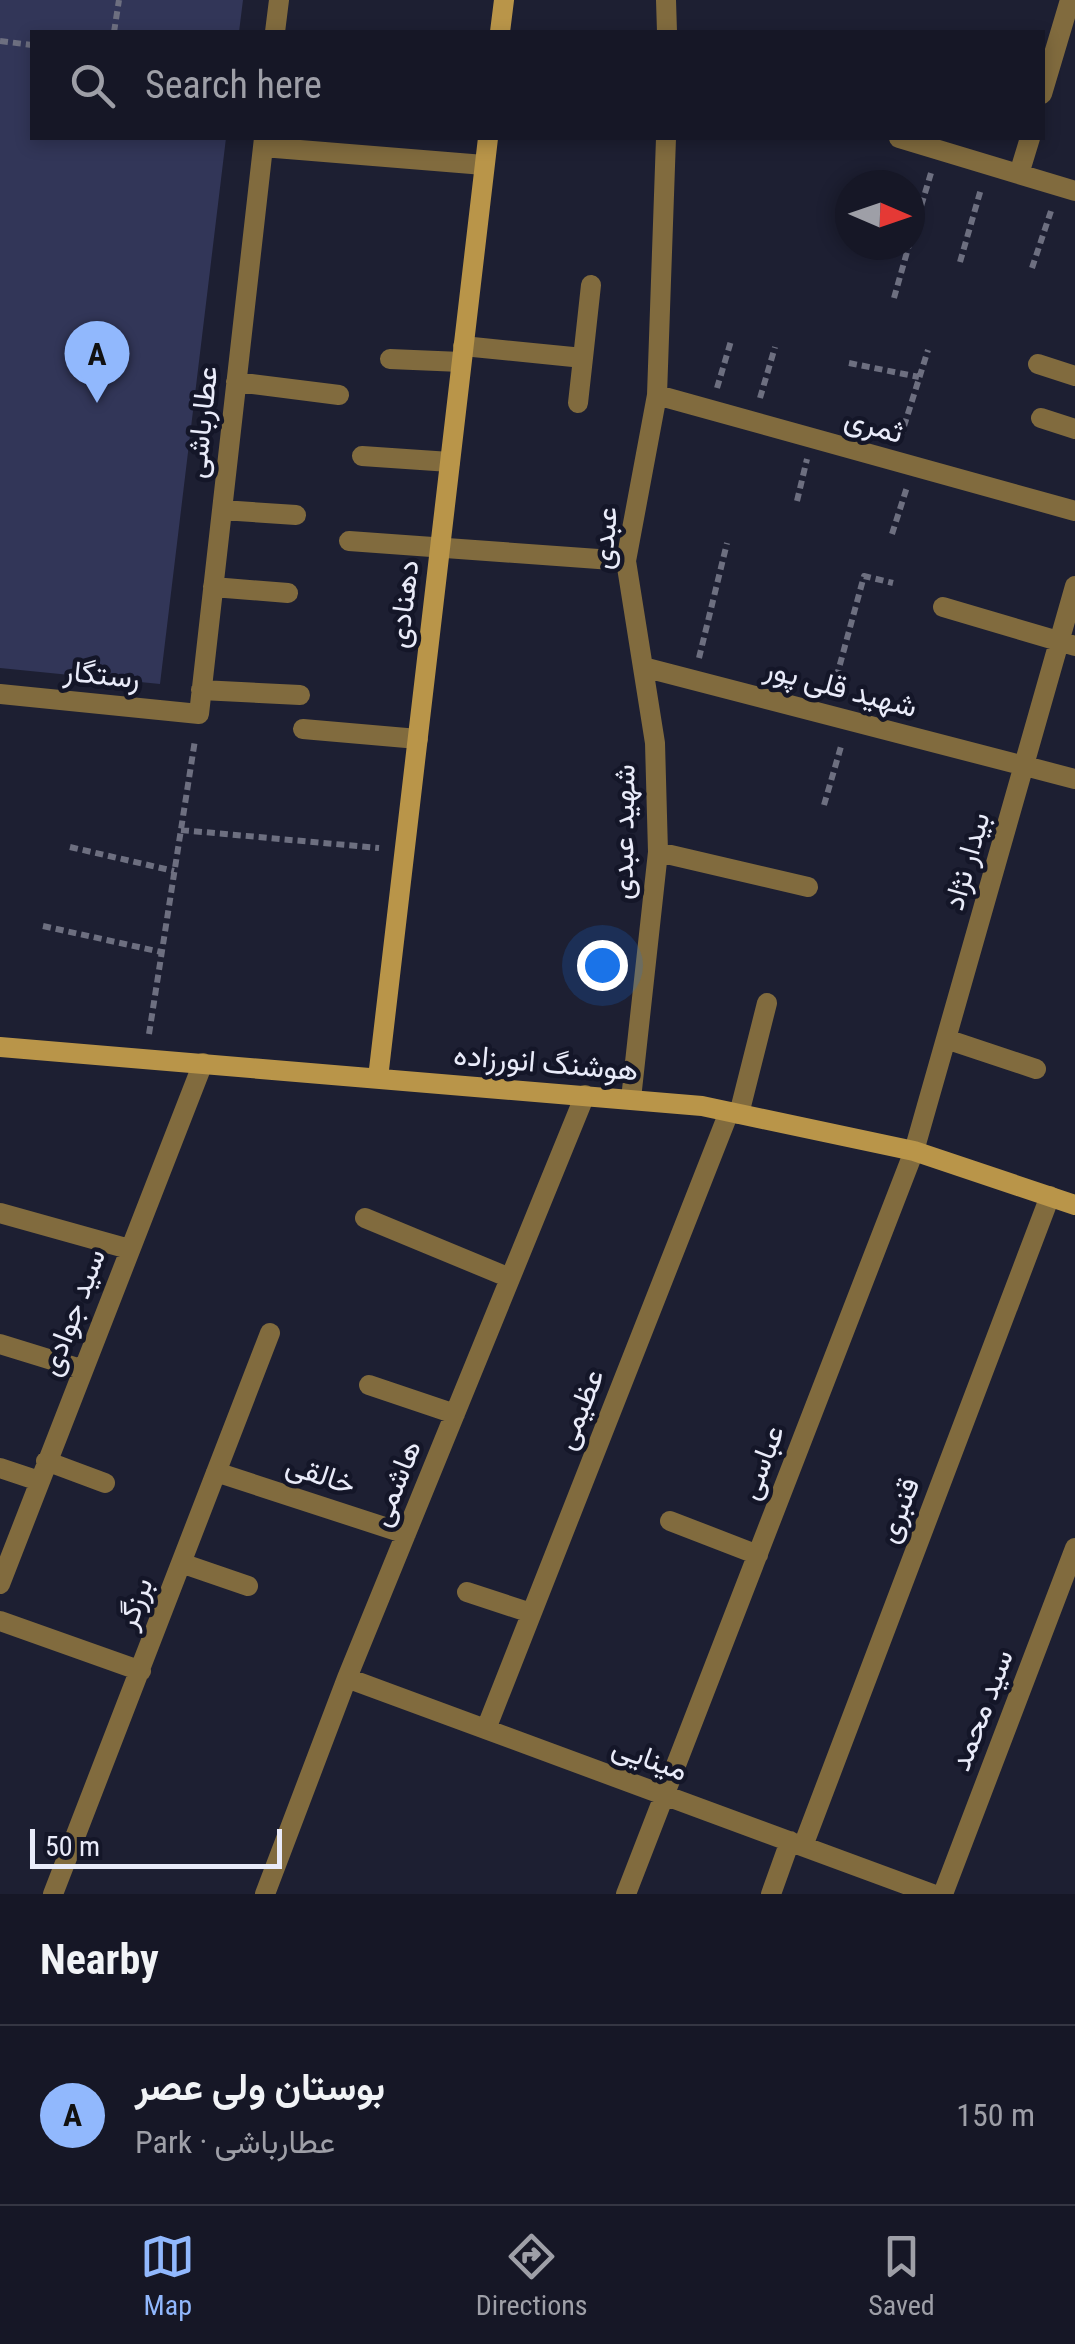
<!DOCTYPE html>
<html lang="en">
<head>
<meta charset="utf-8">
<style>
  :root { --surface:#161726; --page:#1f202e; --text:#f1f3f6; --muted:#9e9fa7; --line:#353643; --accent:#91b8fd }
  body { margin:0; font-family:"Roboto Condensed",Vazirmatn,sans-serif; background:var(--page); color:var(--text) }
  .compass { position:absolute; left:835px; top:170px; width:90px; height:90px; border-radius:50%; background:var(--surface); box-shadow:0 5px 15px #0003; rotate:92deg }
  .scale { position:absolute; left:30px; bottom:25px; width:252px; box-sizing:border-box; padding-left:10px; border:5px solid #e9ebf9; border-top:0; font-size:28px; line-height:35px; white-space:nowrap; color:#e9ebf9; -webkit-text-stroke:8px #141628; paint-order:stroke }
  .you { position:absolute; left:602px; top:965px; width:35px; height:35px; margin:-25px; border:8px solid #fff; border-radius:50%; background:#1a73e8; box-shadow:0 0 0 15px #1a73e833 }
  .badge { display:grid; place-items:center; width:65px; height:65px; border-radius:50%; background:var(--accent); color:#111; font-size:32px; font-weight:700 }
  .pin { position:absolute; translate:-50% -82px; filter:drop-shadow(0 2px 5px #0008) }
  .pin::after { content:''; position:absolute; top:52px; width:35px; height:30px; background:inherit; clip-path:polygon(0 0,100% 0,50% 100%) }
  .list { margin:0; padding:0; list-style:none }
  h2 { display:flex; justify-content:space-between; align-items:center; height:130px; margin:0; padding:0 40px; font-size:42px }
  h2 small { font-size:32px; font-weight:400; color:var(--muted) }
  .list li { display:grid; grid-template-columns:65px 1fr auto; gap:30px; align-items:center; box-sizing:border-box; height:180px; padding:0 40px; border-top:2px solid var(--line) }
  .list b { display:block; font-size:38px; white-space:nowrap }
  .list p { margin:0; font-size:32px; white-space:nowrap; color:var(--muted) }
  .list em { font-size:32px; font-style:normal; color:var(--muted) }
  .icon { flex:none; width:55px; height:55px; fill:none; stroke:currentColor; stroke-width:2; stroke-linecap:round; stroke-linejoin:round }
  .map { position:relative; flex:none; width:1075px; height:1894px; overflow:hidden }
  .search { position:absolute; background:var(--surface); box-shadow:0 5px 15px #0003; left:30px; right:30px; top:30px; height:110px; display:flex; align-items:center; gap:25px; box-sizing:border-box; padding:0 35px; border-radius:0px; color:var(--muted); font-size:38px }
  .sheet { height:310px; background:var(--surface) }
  nav { display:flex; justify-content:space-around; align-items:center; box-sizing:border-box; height:140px; border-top:2px solid var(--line); background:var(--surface); font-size:28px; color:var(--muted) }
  nav a { display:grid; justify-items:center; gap:5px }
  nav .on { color:var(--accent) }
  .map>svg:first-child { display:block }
  .green { fill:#323658 }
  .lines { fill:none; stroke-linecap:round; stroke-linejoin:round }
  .path { stroke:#6d6f80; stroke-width:6; stroke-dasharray:8 5; stroke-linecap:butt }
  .street { stroke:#816b3e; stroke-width:20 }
  .secondary { stroke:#b99549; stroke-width:20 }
  .labels { text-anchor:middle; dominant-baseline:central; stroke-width:9; stroke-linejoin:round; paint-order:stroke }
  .street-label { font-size:30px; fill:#e9ebf9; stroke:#141628 }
</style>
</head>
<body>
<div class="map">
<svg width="1075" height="1894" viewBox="0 0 1075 1894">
  <rect width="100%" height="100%" fill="#1d1f32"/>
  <path class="green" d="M 0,0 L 243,0 L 239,32 L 32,32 L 32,138 L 226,138 L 160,684 L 0,668 Z"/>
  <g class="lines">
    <path class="path" d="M 114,32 L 119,0
      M 0,41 L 32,45
      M 910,243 L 931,173
      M 960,262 L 981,189
      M 1032,268 L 1051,211
      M 894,298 L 909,245
      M 849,363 L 919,377
      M 717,388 L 731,341
      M 760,398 L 775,347
      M 900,439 L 928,350
      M 797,501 L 807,459
      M 892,534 L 907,487
      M 699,658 L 727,543
      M 833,690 L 864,576 L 893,583
      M 824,805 L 842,743
      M 181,830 L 379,848
      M 70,847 L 174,871
      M 43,926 L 161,952
      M 149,1034 L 195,740"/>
    <path class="street" d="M 666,0 L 667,32
      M 275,32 L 279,0
      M 1042,94 L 1070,0
      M 899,138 L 1075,191
      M 263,147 L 484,165
      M 1019,174 L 1030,138
      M 463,346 L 583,358 L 578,403
      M 583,358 L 591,285
      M 390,359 L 461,362
      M 1038,364 L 1075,376
      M 236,382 L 339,395
      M 657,395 L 1075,511
      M 1041,418 L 1075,429
      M 362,456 L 450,462
      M 222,510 L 296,515
      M 349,541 L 626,561
      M 213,587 L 288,593
      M 943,607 L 1075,646
      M 643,667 L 1075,779
      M 201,690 L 300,695
      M 0,694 L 199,714 L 264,138
      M 303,729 L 418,739
      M 658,852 L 808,887
      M 946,1039 L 1036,1069
      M 631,1099 L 658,852 L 655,743 L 626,561 L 657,395 L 666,138
      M 739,1114 L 767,1003
      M 0,1213 L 129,1249
      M 365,1218 L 510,1278
      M 0,1344 L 81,1369
      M 369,1385 L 455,1414
      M 46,1461 L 105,1483
      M 0,1468 L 39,1481
      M 216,1472 L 406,1534
      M 670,1521 L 758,1555
      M 181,1563 L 248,1586
      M 0,1584 L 203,1063
      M 467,1592 L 531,1613
      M 0,1621 L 141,1671
      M 347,1678 L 932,1894
      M 486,1729 L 729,1112
      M 803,1846 L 1050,1196
      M 53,1894 L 270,1333
      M 265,1894 L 347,1678 L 585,1095
      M 626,1894 L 914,1151 L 1075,586
      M 771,1894 L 790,1841
      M 943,1894 L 1075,1548"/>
    <path class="secondary" d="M 500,32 L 504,0
      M 0,1047 L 702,1106 L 914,1151 L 1075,1205
      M 378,1078 L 488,138"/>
  </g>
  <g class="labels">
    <g class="street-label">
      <text transform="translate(201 422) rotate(-84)">عطارباشی</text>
      <text transform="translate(874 425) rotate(16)">ثمری</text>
      <text transform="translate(604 538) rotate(-85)">عبدی</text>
      <text transform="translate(403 604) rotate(-83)">دهنادی</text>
      <text transform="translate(102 674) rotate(6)">رستگار</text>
      <text transform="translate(841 687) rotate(15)">شهید قلی پور</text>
      <text transform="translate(623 832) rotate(-89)">شهید عبدی</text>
      <text transform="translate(966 861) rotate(-74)">بیدار نژاد</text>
      <text transform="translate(546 1062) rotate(5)">هوشنگ انورزاده</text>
      <text transform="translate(72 1312) rotate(-69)">سید جوادی</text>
      <text transform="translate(579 1409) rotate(-68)">عظیمی</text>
      <text transform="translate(761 1462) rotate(-69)">عباسی</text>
      <text transform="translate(321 1474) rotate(18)">خالقی</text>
      <text transform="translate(395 1483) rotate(-68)">هاشمی</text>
      <text transform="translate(898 1510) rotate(-69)">قنبری</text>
      <text transform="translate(134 1603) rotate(-69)">برزگر</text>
      <text transform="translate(981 1710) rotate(-69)">سید محمد</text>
      <text transform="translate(650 1758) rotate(20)">مینایی</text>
    </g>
  </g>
</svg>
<svg class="compass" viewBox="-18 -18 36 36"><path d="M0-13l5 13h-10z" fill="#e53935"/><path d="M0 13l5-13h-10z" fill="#9e9fa7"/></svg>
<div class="scale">50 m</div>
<div class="you"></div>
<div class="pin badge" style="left:97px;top:403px">A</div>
<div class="search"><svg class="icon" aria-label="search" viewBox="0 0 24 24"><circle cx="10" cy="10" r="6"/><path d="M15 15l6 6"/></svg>Search here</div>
</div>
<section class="sheet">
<h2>Nearby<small></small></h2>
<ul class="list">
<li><span class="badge">A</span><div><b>بوستان ولی عصر</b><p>Park · عطارباشی</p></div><em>150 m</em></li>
</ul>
</section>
<nav>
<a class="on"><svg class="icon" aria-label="map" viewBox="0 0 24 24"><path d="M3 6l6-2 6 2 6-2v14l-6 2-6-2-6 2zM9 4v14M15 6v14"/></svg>Map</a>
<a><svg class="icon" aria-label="directions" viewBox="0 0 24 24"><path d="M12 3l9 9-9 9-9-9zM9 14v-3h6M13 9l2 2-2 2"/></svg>Directions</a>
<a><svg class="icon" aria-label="saved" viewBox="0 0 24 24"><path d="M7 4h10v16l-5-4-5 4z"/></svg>Saved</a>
</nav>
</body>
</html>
